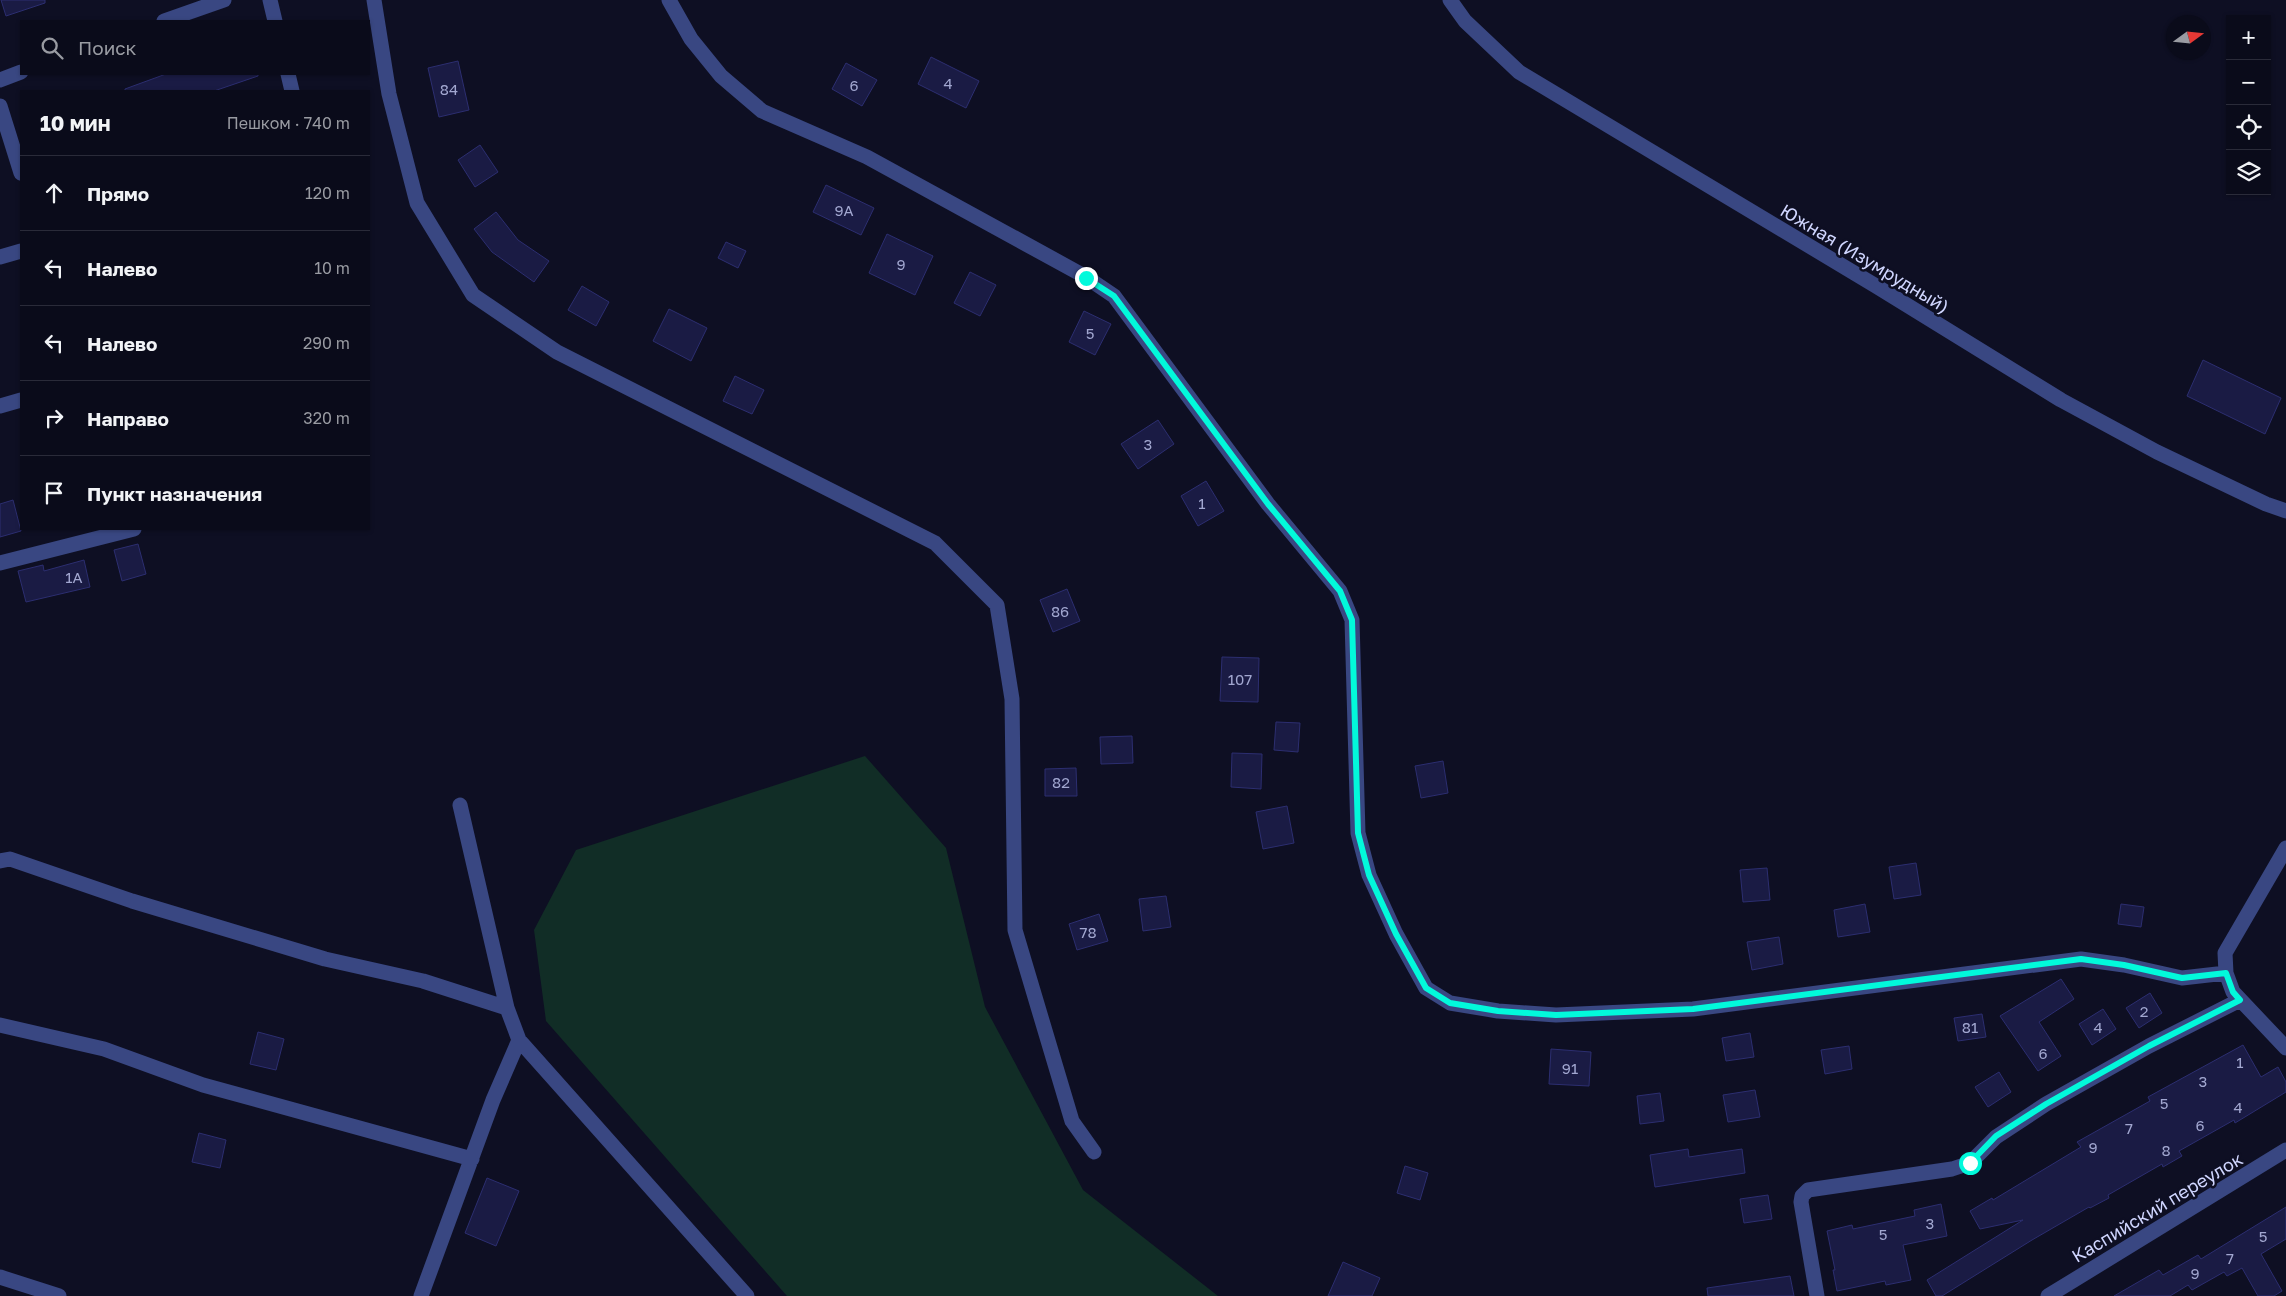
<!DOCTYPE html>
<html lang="ru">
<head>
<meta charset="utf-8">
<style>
  :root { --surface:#0a0b1a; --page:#181927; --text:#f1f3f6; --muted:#999ba2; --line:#2a2b39 }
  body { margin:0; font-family:"Golos Text",sans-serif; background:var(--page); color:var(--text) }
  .controls { position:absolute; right:15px; top:15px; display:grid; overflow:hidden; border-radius:0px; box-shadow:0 1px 4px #0004 }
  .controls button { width:45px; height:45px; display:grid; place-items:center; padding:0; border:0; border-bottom:1px solid var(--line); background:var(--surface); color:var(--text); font:25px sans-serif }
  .compass { position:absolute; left:2166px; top:15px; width:45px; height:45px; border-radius:50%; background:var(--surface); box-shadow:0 1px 4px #0004; rotate:75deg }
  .stop { position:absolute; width:15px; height:15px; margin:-11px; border:4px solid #02f9db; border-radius:50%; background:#fff }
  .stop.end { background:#02f9db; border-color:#fff; box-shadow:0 1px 5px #0008 }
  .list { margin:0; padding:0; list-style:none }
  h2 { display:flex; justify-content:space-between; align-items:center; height:65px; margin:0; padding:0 20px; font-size:21px }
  h2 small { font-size:16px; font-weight:400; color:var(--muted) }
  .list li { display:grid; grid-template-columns:32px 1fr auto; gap:15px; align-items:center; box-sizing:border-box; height:75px; padding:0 20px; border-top:1px solid var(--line) }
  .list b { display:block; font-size:19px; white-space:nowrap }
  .list em { font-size:16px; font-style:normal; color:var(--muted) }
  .icon { flex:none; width:28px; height:28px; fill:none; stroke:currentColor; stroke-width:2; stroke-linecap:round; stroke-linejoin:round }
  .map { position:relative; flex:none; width:2286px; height:1296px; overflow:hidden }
  .search { position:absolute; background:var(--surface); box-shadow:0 1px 4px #0004; left:20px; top:20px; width:350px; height:55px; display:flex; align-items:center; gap:12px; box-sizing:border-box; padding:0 18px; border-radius:0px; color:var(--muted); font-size:19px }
  .panel { position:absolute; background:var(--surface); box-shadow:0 1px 4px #0004; left:20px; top:90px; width:350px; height:440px; border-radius:0px }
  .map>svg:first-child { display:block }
  .green { fill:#112d26 }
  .building { fill:#1a1b44; stroke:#2c2e70 }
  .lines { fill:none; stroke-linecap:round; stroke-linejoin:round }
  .minor { stroke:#394782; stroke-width:15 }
  .route { stroke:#02f9db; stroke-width:6 }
  .labels { text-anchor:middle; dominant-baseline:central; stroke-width:5; stroke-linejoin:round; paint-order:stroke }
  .number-label { font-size:15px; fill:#a2a7d0 }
  .street-label { font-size:18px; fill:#d0d6ff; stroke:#0e0f23 }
</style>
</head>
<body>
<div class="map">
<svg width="2286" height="1296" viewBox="0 0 2286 1296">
  <rect width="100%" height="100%" fill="#0e0f23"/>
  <path class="green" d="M 865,756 L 946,848 L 985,1007 L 1083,1190 L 1218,1296 L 787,1296 L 546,1021 L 534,930 L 576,850 Z"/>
  <path class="building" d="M 1,0 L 45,0 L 45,3 L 6,16 Z
    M 931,57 L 979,81 L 966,108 L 918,84 Z
    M 458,61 L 469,110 L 439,117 L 428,68 Z
    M 846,63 L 877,80 L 862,106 L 832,89 Z
    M 166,74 L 258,74 L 258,76 L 214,91 L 125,91 L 125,89 Z
    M 480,145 L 498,172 L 475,187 L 458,160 Z
    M 826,185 L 874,208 L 861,235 L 813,212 Z
    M 496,212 L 518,240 L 549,261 L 534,282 L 492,252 L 474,229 Z
    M 887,234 L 933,256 L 915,295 L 869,273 Z
    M 726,242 L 746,251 L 738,268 L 718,258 Z
    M 970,272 L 996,285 L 980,316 L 954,303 Z
    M 582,286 L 609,302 L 596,326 L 568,310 Z
    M 669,309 L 707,328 L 691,361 L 653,341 Z
    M 1084,311 L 1111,324 L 1095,355 L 1069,342 Z
    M 2203,360 L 2281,398 L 2265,434 L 2187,396 Z
    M 735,376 L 764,390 L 752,414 L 723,401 Z
    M 1158,420 L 1174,444 L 1138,469 L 1121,444 Z
    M 1206,481 L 1224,511 L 1198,526 L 1181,496 Z
    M 13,500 L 21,531 L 0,537 L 0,504 Z
    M 138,544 L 146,574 L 122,581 L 114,550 Z
    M 84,560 L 90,587 L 26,602 L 18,571 L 43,565 L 44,571 Z
    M 1067,589 L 1080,621 L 1053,632 L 1040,600 Z
    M 1222,657 L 1259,658 L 1258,702 L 1220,701 Z
    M 1276,722 L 1300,723 L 1298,752 L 1274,750 Z
    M 1132,736 L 1133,763 L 1101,764 L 1100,737 Z
    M 1232,753 L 1262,754 L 1261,789 L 1231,787 Z
    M 1443,761 L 1448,793 L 1421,798 L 1415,766 Z
    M 1076,768 L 1077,796 L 1045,796 L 1045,769 Z
    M 1287,806 L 1294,843 L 1263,849 L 1256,812 Z
    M 1916,863 L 1921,895 L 1894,899 L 1889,867 Z
    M 1767,868 L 1770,900 L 1743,902 L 1740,870 Z
    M 1166,896 L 1171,927 L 1143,931 L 1139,899 Z
    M 1865,904 L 1870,932 L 1838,937 L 1834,910 Z
    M 2121,904 L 2144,907 L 2141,927 L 2118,924 Z
    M 1099,914 L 1108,941 L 1077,950 L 1069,924 Z
    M 1779,937 L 1783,964 L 1752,970 L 1747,942 Z
    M 2061,979 L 2074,999 L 2039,1022 L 2061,1056 L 2038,1071 L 2000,1016 Z
    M 2150,993 L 2162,1013 L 2139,1028 L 2126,1008 Z
    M 2103,1009 L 2116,1029 L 2092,1045 L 2079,1024 Z
    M 1982,1014 L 1986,1037 L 1958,1041 L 1954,1018 Z
    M 258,1032 L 284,1039 L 276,1070 L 250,1064 Z
    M 1750,1033 L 1754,1057 L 1726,1061 L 1722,1038 Z
    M 2243,1045 L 2261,1077 L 2278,1067 L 2286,1082 L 2286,1092 L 2235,1123 L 2234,1120 L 2179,1151 L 2182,1156 L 2163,1167 L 2162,1164 L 2108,1195 L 2109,1198 L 2090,1208 L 2089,1207 L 2032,1240 L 1942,1296 L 1936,1296 L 1927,1280 L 2023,1220 L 1980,1229 L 1970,1211 L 1992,1198 L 1993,1200 L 2081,1147 L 2077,1142 L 2150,1101 L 2148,1097 Z
    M 1849,1046 L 1852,1069 L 1825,1074 L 1821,1050 Z
    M 1551,1049 L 1591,1052 L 1589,1086 L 1549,1084 Z
    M 1999,1072 L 2011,1092 L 1988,1107 L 1975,1087 Z
    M 1755,1090 L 1760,1117 L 1728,1122 L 1723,1095 Z
    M 1660,1093 L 1664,1121 L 1640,1124 L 1637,1096 Z
    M 199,1133 L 226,1140 L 220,1168 L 192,1162 Z
    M 1688,1149 L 1689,1157 L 1742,1149 L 1745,1173 L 1655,1187 L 1650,1155 Z
    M 1405,1166 L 1428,1173 L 1420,1200 L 1397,1193 Z
    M 487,1178 L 519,1191 L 496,1246 L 465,1233 Z
    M 1768,1195 L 1772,1219 L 1744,1223 L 1740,1199 Z
    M 1941,1204 L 1947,1236 L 1903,1245 L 1911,1280 L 1886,1285 L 1885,1281 L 1837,1291 L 1833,1270 L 1835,1270 L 1827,1231 L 1852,1225 L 1853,1229 L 1915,1216 L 1914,1210 Z
    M 2286,1207 L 2286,1239 L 2261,1254 L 2282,1291 L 2274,1296 L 2258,1296 L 2242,1268 L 2227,1276 L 2224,1272 L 2192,1290 L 2188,1285 L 2170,1296 L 2114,1296 L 2159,1270 L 2163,1275 L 2198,1255 L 2201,1259 Z
    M 1343,1262 L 1380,1278 L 1372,1296 L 1328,1296 Z
    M 1790,1276 L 1794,1296 L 1708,1296 L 1707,1288 Z"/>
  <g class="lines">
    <path class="minor" d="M 270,0 L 275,21
      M 374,0 L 389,94 L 417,203 L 473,295 L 557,352 L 935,543 L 997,605 L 1012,699 L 1015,930 L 1072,1121 L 1094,1152
      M 669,0 L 691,39 L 721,76 L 762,111 L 867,157 L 1086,277 L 1114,296 L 1268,504 L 1340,591 L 1352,620 L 1358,833 L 1369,875 L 1396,934 L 1426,988 L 1450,1003 L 1498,1011 L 1556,1015 L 1693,1009 L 2081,959 L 2124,965 L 2182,978 L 2226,973
      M 1450,0 L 1465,21 L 1519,72 L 1876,286 L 2061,400 L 2157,452 L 2266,504 L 2286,511
      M 164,21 L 224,0
      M 288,74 L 292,91
      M 0,80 L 21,72
      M 0,106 L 21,173
      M 0,257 L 21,251
      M 0,406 L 21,400
      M 0,563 L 134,529
      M 460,805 L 507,1008 L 519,1040 L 747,1296
      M 2286,848 L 2225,953 L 2226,973 L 2233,992 L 2286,1048
      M 0,861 L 10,859 L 132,901 L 325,959 L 423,981 L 507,1008
      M 0,1025 L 104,1049 L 203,1085 L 472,1159
      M 0,1277 L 59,1296
      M 421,1296 L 493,1100 L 519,1040
      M 1817,1296 L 1801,1202 L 1802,1196 L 1808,1190 L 1952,1169 L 1970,1163 L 1996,1137 L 2046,1104 L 2149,1046 L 2240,1000
      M 2048,1296 L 2286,1150"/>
  </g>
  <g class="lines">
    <path class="route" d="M 1086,278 L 1114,296 L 1268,504 L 1340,591 L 1352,620 L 1358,833 L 1369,875 L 1396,934 L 1426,988 L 1450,1003 L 1498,1011 L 1556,1015 L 1693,1009 L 2081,959 L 2124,965 L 2182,978 L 2226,973 L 2233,992 L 2240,1000 L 2149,1046 L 2046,1104 L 1996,1136 L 1970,1163"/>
  </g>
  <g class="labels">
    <g class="number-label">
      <text x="948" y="83">4</text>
      <text x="854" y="85">6</text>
      <text x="449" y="89">84</text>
      <text x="844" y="210">9А</text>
      <text x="901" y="264">9</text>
      <text x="1090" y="333">5</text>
      <text x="1148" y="444">3</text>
      <text x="1202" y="503">1</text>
      <text x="74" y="577">1А</text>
      <text x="1060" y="611">86</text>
      <text x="1240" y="679">107</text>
      <text x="1061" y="782">82</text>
      <text x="1088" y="932">78</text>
      <text x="2144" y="1011">2</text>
      <text x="1970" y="1027">81</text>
      <text x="2098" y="1027">4</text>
      <text x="2043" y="1053">6</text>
      <text x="2240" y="1062">1</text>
      <text x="1570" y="1068">91</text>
      <text x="2203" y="1081">3</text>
      <text x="2164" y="1103">5</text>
      <text x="2238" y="1107">4</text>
      <text x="2200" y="1125">6</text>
      <text x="2129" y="1128">7</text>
      <text x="2093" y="1147">9</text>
      <text x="2166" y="1150">8</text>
      <text x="1930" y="1223">3</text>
      <text x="1883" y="1234">5</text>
      <text x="2263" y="1236">5</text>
      <text x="2230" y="1258">7</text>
      <text x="2195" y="1273">9</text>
    </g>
    <g class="street-label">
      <text transform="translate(1865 258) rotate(31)">Южная (Изумрудный)</text>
      <text transform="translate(2157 1207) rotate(-31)">Каспийский переулок</text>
    </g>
  </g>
</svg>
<div class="controls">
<button>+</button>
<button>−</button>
<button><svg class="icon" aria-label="locate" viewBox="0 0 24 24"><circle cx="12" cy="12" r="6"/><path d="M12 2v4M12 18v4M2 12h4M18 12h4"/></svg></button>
<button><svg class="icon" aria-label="layers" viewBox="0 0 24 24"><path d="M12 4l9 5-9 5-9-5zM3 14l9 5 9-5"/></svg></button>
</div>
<svg class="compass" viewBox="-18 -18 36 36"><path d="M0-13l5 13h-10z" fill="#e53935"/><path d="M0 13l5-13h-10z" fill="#999ba2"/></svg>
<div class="stop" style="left:1970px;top:1163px"></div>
<div class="stop end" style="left:1086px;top:278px"></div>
<div class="search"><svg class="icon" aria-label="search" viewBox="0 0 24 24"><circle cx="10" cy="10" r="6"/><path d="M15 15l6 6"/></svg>Поиск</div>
<section class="panel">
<h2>10 мин<small>Пешком · 740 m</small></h2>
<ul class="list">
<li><svg class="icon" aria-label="ahead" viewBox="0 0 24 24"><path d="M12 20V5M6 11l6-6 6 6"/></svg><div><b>Прямо</b></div><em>120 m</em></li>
<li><svg class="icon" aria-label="left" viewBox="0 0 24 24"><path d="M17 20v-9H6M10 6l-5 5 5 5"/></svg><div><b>Налево</b></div><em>10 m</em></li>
<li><svg class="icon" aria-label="left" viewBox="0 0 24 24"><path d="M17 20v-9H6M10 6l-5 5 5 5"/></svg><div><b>Налево</b></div><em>290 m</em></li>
<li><svg class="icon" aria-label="right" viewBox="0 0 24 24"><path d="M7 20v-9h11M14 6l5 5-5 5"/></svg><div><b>Направо</b></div><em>320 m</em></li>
<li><svg class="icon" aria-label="arrive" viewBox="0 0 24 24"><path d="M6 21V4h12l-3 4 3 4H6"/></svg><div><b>Пункт назначения</b></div></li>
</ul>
</section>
</div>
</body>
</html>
